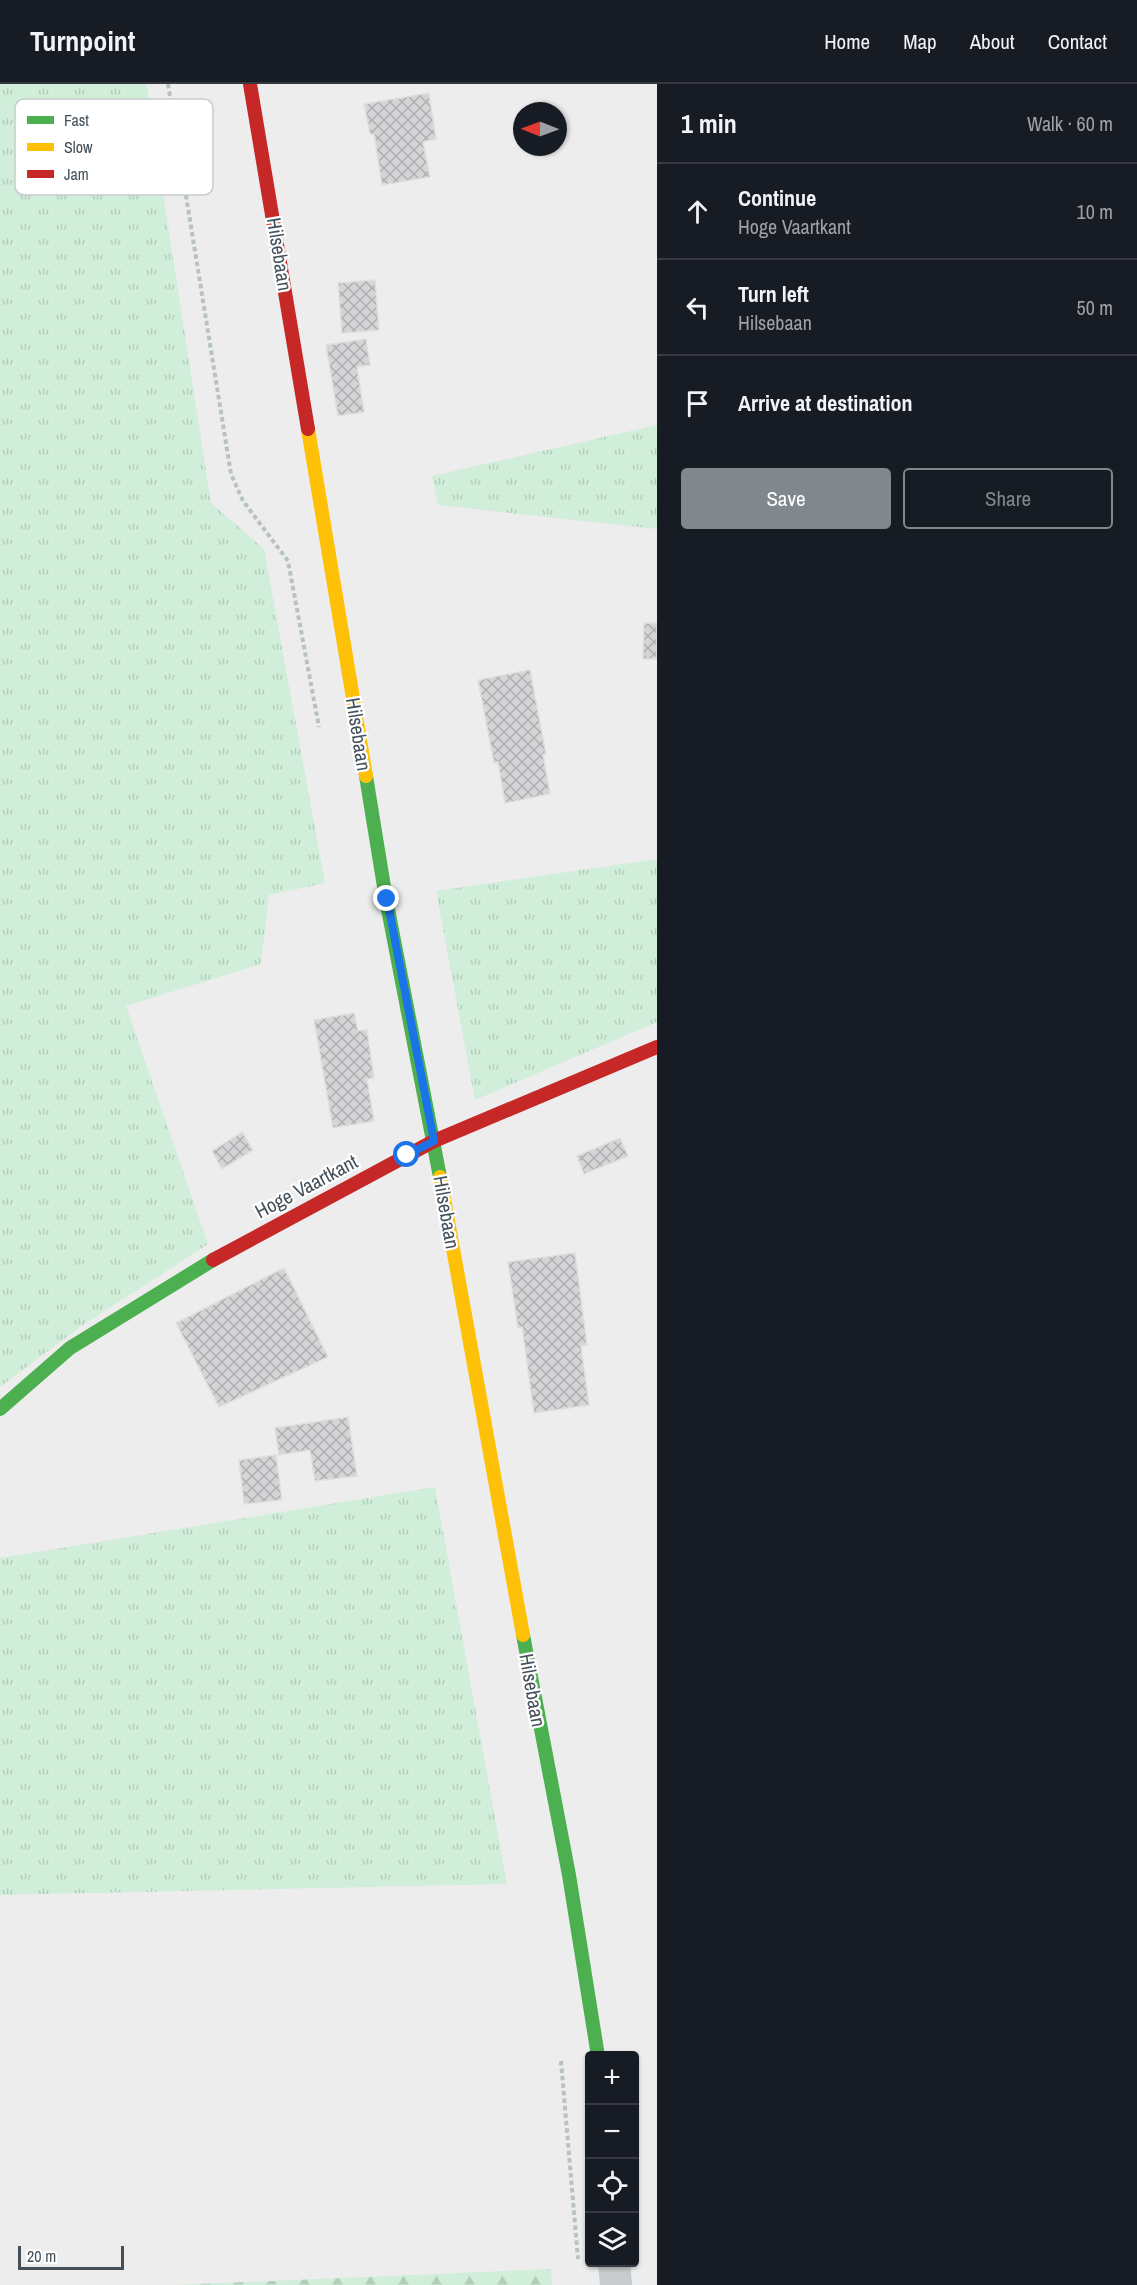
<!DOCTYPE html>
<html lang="en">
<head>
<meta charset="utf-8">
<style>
  :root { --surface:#171b24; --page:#20242c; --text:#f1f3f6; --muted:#9ea1a6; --line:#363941; --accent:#80888d }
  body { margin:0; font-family:"Archivo Narrow",sans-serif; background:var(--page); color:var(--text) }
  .controls { position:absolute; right:18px; bottom:18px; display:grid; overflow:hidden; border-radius:6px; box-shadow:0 2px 4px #0004 }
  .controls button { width:54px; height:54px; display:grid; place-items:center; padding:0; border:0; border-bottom:2px solid var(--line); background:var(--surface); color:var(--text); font:30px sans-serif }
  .compass { position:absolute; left:513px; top:18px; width:54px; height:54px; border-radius:50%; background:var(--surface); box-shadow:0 2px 4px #0004; rotate:271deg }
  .scale { position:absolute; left:18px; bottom:15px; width:106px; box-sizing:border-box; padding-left:6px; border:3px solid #44515a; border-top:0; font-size:16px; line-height:21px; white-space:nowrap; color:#44515a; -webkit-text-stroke:4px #fff; paint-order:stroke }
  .stop { position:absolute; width:18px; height:18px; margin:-14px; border:4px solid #1a73e8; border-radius:50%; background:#fff }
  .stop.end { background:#1a73e8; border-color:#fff; box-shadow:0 2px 6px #0008 }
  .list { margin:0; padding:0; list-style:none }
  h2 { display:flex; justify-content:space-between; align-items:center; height:78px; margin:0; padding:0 24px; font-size:26px }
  h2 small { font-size:20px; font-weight:400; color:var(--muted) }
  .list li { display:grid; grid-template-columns:39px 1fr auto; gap:18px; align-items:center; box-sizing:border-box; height:96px; padding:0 24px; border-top:2px solid var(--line) }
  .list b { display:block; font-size:22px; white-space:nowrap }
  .list p { margin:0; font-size:20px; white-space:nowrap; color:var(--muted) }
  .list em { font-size:20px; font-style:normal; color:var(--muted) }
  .actions { display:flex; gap:12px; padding:18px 24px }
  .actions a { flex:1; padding:14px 0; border:2px solid var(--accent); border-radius:6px; text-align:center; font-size:21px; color:var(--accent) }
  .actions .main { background:var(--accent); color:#fff }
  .icon { flex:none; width:33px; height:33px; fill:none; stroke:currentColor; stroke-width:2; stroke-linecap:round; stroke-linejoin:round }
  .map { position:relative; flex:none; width:657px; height:2201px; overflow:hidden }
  header { display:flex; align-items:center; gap:36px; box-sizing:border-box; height:84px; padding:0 30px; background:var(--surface); border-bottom:2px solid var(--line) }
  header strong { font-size:28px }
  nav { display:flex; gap:33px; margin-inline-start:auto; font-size:21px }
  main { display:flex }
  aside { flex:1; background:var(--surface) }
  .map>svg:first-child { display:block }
  .grass { fill:url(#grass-tufts) }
  .forest { fill:url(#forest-firs) }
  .building { fill:url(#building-cross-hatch); stroke:#dfdfe0; stroke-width:1.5 }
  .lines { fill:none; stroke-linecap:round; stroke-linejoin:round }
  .path { stroke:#b6c3be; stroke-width:4; stroke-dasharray:4.5 3; stroke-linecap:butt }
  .street { stroke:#c9ccce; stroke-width:32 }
  .fast { stroke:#4caf50; stroke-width:14 }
  .slow { stroke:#ffc107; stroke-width:14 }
  .jam { stroke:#c62828; stroke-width:14 }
  .route { stroke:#1a73e8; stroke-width:8 }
  .labels { text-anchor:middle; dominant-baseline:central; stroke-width:4.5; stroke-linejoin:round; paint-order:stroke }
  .street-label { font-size:20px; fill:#44515a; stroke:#fff }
  .key { fill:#fff; stroke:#c7cbce; stroke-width:1.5 }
  .key-label { font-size:16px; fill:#44515a }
</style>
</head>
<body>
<header>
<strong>Turnpoint</strong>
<nav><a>Home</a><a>Map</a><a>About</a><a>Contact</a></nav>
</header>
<main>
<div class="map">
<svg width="657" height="2201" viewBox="0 0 657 2201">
  <defs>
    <pattern id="grass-tufts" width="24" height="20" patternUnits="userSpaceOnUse" patternTransform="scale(1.5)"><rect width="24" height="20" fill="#d0eed9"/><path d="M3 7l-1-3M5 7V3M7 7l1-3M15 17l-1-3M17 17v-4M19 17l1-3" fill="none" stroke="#b4cebc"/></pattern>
    <pattern id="forest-firs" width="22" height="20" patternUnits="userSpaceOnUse" patternTransform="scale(1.5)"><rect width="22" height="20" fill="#d0eed9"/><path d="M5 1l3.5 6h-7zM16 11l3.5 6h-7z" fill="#b4cebc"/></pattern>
    <pattern id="building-cross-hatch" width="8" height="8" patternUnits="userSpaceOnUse" patternTransform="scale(1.5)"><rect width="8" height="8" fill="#d5d5d7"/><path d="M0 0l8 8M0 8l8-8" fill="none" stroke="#aeafb1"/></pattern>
  </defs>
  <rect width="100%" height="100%" fill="#eeeded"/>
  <path class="grass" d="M 0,0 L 146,0 L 211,419 L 264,465 L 325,799 L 269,811 L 261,880 L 126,922 L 208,1160 L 80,1243 L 0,1303 Z
    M 657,341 L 657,445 L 438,421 L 432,392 Z
    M 657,775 L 657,938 L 475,1016 L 436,807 Z
    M 435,1403 L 507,1800 L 0,1811 L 0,1474 Z"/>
  <path class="forest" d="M 551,2185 L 552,2201 L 175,2201 Z"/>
  <path class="building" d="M 429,9 L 436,55 L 423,58 L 430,93 L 382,101 L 374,50 L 370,50 L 364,20 Z
    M 375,196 L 379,246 L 342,249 L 338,199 Z
    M 366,255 L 370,281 L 357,283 L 364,328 L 338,332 L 326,261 Z
    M 644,539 L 657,539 L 657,575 L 643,575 Z
    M 530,586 L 546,670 L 543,670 L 550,710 L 505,719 L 498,678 L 494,679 L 478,596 Z
    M 354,929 L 358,947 L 367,946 L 374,994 L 367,995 L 374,1037 L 333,1044 L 314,936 Z
    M 242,1048 L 253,1066 L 222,1085 L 212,1067 Z
    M 620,1054 L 628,1072 L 584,1090 L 577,1072 Z
    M 575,1169 L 587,1261 L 581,1262 L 589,1321 L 534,1329 L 522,1243 L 518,1244 L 508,1178 Z
    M 284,1184 L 328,1273 L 219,1323 L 176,1239 Z
    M 348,1333 L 357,1392 L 315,1397 L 310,1366 L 279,1371 L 275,1344 Z
    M 276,1371 L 282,1416 L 244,1420 L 239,1376 Z"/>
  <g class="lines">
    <path class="path" d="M 168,0 L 231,390 L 243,417 L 288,477 L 319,643
      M 561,1977 L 578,2175
      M 634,2126 L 636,2152"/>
    <path class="street" d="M 614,2178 L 616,2201"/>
    <path class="fast" d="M 366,692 L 386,815 L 440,1093
      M 0,1325 L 70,1264 L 213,1176
      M 523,1551 L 569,1791 L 598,1972"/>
    <path class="slow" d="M 308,345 L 366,692
      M 440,1093 L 523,1551"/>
    <path class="jam" d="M 250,0 L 308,345
      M 213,1176 L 434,1057 L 657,963"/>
  </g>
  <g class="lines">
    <path class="route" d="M 387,815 L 434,1057 L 407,1071"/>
  </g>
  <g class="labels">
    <g class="street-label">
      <text transform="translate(280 170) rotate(81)">Hilsebaan</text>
      <text transform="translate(359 650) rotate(81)">Hilsebaan</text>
      <text transform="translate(306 1102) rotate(-28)">Hoge Vaartkant</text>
      <text transform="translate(447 1128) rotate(80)">Hilsebaan</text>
      <text transform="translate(533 1606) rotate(80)">Hilsebaan</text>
    </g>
  </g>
  <rect x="15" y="15" width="198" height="96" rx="9" class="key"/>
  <rect x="27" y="32" width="27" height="8" fill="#4caf50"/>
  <rect x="27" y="59" width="27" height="8" fill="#ffc107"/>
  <rect x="27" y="86" width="27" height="8" fill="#c62828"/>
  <g class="key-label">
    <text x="64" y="42">Fast</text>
    <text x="64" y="69">Slow</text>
    <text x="64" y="96">Jam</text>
  </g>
</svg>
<div class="controls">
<button>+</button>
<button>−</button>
<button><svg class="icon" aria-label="locate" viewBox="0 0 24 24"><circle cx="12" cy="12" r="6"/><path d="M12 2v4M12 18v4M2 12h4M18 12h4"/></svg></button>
<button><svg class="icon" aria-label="layers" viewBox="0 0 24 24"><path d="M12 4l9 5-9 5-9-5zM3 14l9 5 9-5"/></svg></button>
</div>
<svg class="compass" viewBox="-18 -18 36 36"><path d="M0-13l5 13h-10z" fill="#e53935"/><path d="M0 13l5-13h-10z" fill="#9ea1a6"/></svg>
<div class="scale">20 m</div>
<div class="stop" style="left:407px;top:1071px"></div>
<div class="stop end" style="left:387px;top:815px"></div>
</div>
<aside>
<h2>1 min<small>Walk · 60 m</small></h2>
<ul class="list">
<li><svg class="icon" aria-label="ahead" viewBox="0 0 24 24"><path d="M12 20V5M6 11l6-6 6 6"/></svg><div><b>Continue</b><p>Hoge Vaartkant</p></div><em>10 m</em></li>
<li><svg class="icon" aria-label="left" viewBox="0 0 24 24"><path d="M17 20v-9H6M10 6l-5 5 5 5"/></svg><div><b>Turn left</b><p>Hilsebaan</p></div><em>50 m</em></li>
<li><svg class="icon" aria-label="arrive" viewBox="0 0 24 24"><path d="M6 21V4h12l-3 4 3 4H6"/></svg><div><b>Arrive at destination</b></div></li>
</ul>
<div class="actions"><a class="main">Save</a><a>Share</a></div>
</aside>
</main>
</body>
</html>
